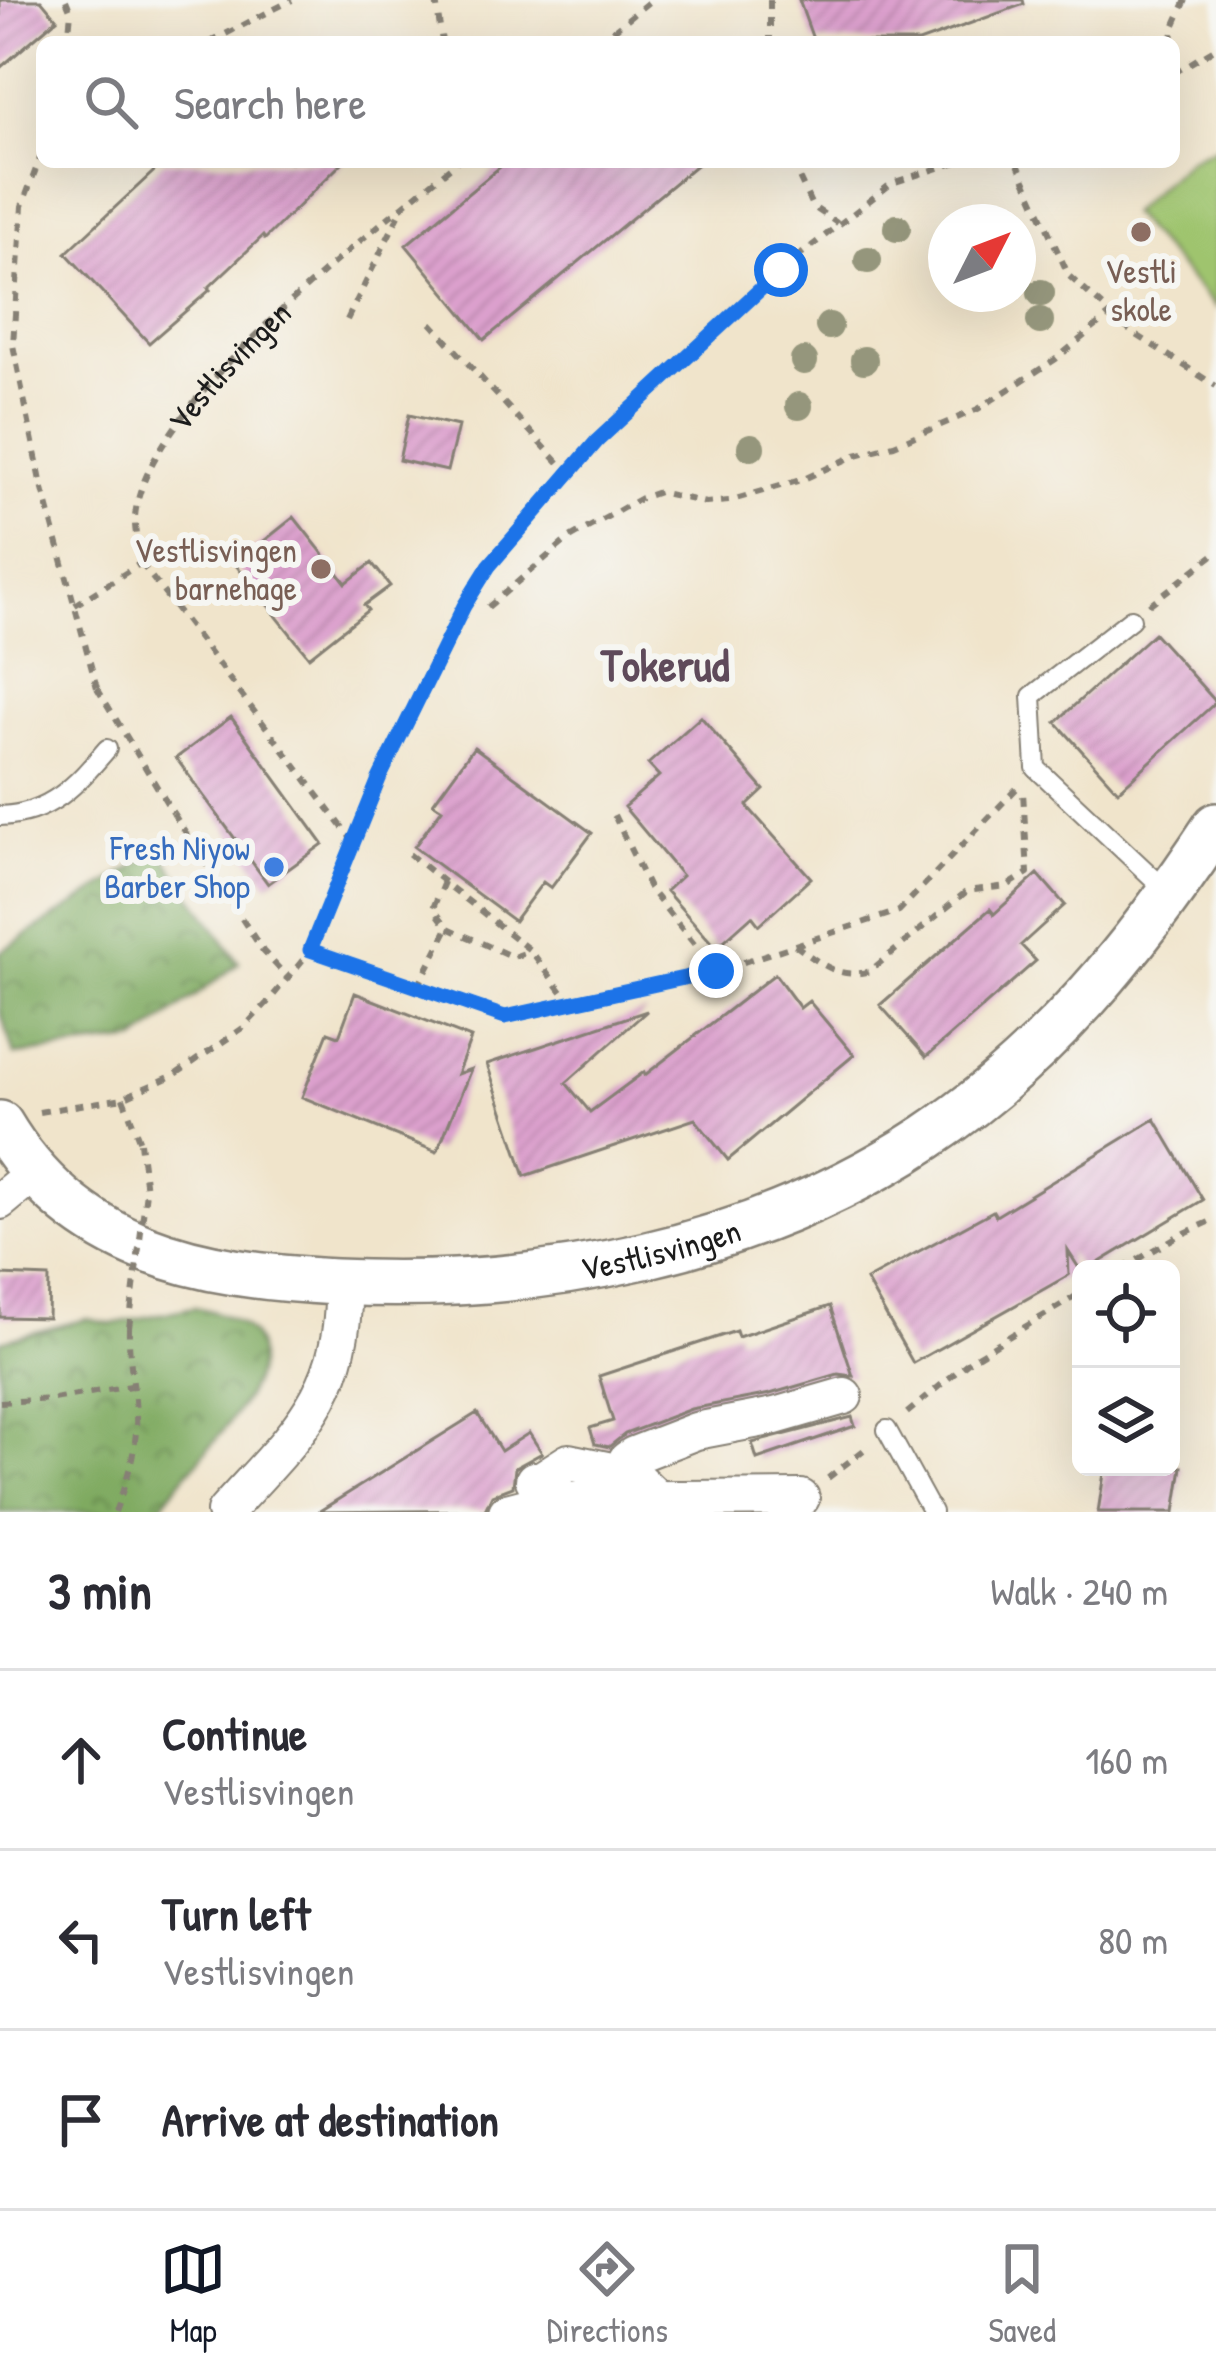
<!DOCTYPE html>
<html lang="en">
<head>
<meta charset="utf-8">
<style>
  :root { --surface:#fff; --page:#f7f7f7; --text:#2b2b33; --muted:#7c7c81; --line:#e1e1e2; --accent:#111827 }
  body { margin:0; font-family:"Patrick Hand",sans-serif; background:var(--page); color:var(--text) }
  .controls { position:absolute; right:36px; bottom:36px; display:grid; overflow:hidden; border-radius:18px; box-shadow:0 12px 48px #0002 }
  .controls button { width:108px; height:108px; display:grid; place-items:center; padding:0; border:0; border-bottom:3px solid var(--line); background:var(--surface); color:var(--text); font:60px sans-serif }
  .compass { position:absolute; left:928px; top:204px; width:108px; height:108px; border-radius:50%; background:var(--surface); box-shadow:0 12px 48px #0002; rotate:48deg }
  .stop { position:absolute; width:36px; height:36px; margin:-27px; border:9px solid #1a73e8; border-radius:50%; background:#fff }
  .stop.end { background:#1a73e8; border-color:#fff; box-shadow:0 3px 12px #0008 }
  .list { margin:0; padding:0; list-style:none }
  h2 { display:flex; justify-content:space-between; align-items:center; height:156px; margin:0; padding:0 48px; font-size:51px }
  h2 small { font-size:39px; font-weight:400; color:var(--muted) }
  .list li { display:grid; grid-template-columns:78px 1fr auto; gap:36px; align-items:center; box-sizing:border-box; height:180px; padding:0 48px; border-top:3px solid var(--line) }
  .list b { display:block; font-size:45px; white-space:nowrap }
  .list p { margin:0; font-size:39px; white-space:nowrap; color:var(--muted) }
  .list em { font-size:39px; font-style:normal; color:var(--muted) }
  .icon { flex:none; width:66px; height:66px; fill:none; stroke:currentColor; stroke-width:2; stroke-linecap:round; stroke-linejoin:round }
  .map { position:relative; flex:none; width:1216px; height:1512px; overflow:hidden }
  .search { position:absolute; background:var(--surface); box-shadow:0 12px 48px #0002; left:36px; right:36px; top:36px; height:132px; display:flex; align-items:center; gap:30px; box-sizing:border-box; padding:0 42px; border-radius:18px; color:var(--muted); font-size:45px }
  .sheet { height:696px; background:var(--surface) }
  nav { display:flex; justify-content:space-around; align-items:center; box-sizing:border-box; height:168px; border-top:3px solid var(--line); background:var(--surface); font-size:33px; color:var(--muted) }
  nav a { display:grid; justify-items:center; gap:6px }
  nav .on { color:var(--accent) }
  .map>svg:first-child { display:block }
  .forest { fill:url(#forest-crowns); stroke:#4e633e; stroke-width:3 }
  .pitch { fill:#9fc46e; stroke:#5e7045; stroke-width:3 }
  .building { fill:url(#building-hatch) }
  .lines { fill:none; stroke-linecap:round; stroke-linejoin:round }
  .service-casing { stroke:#868074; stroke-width:22 }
  .minor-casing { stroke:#868074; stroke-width:40 }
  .tertiary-casing { stroke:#868074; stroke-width:50 }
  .path { stroke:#868074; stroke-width:6; stroke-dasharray:9 9; stroke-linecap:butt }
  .service { stroke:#fff; stroke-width:18 }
  .minor { stroke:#fff; stroke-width:36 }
  .tertiary { stroke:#fff; stroke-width:45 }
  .path-bridge { stroke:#868074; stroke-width:6; stroke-dasharray:9 9; stroke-linecap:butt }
  .tree { fill:#95967b }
  .route { stroke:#1a73e8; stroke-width:15 }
  .education-dot { fill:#8d6e63; stroke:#f6f6f2; stroke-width:4.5 }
  .shop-dot { fill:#3f7fe0; stroke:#f6f6f2; stroke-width:4.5 }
  .labels { text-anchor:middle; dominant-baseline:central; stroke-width:12; stroke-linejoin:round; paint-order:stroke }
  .education-label { font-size:33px; fill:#785e54; stroke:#f6f6f2 }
  .street-label { font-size:33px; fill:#1c1c1c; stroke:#f6f6f2 }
  .shop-label { font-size:33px; fill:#366cbe; stroke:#f6f6f2; text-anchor:end }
  .district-label { font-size:45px; font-weight:bold; fill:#5f4a5a; stroke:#f6f6f2 }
</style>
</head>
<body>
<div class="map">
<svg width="1216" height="1512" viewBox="0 0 1216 1512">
  <defs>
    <pattern id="forest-crowns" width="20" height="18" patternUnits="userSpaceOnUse" patternTransform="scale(3)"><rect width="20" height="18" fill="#7faa61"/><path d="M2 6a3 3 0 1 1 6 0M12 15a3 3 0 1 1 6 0" fill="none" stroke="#678a4f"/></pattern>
    <pattern id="building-hatch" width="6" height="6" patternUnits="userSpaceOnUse" patternTransform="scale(3)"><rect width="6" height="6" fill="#dca0cd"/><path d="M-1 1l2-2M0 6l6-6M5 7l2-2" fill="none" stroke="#bc89af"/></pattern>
  </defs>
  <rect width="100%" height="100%" fill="#f6f6f2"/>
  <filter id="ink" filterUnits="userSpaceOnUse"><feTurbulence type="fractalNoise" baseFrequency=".00833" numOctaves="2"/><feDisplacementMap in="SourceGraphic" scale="24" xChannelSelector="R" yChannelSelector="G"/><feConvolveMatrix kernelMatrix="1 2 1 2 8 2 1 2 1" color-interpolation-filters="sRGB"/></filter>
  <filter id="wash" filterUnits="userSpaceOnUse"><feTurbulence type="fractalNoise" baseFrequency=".004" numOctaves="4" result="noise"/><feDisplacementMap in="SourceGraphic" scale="48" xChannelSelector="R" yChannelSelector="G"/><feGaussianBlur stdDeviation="2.7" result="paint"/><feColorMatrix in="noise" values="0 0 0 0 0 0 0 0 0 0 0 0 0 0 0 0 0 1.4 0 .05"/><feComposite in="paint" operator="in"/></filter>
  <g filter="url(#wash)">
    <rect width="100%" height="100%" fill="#f0e4cb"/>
    <path class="forest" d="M 160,850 L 239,963 L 136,1041 L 14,1055 L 0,1010 L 0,952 Z
      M 194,1307 C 343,1336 194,1453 157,1512 L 0,1512 L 0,1341 L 87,1319 L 112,1324 Z"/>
    <path class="pitch" d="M 1216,147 L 1216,308 L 1130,213 L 1188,160 Z"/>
    <g id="blocks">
      <path class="building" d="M 0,0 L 41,0 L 57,19 L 0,68 Z
        M 799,0 L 1023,0 L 1024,4 L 919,42 L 814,42 Z
        M 164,162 L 343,162 L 265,239 L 263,236 L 208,288 L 210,290 L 149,343 L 66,253 Z
        M 506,162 L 700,162 L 484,340 L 406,245 Z
        M 409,415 L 458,426 L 447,471 L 399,460 Z
        M 294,517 L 346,583 L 372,563 L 390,586 L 364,605 L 368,610 L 309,657 L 235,564 Z
        M 1154,633 L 1216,702 L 1118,791 L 1056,722 Z
        M 231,717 L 323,844 L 268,884 L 176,758 Z
        M 701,717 L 764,790 L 747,806 L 811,878 L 759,925 L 752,916 L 716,948 L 666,891 L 682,876 L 624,807 L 659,776 L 648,764 Z
        M 474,747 L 592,833 L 551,888 L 543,882 L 514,921 L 414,847 L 442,809 L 433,803 Z
        M 1038,874 L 1065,905 L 1021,945 L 1036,961 L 926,1057 L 880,1005 L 990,909 L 994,914 Z
        M 775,974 L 800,1008 L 809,1001 L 854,1055 L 728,1160 L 695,1119 L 525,1176 L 487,1064 L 647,1011 L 566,1083 L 590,1112 L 644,1072 L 645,1075 Z
        M 355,993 L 471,1038 L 457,1074 L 471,1069 L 437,1152 L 302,1097 L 328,1032 L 339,1036 Z
        M 1155,1119 L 1203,1200 L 1090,1268 L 1079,1268 L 1068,1251 L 1069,1275 L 913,1363 L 866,1280 L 993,1211 L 996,1216 Z
        M 0,1275 L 49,1277 L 48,1318 L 0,1317 Z
        M 830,1306 L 853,1376 L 838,1374 L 770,1394 L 691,1409 L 625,1434 L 609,1447 L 595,1444 L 590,1428 L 613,1421 L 599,1376 L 736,1331 L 738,1337 Z
        M 477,1413 L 501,1451 L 529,1433 L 542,1453 L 515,1468 L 513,1487 L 492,1495 L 485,1510 L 318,1512 Z
        M 852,1417 L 855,1426 L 757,1459 L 752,1443 Z
        M 1105,1467 L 1182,1467 L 1175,1512 L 1098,1512 Z"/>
    </g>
  </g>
  <g filter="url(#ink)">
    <use href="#blocks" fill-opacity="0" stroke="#868074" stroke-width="3"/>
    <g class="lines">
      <g class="service-casing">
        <path id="service" d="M 1131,619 L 1032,696 L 1036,768 L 1168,892
          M 0,816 C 51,814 76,785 107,749
          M 887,1430 L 932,1512"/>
      </g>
      <g class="minor-casing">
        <path id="minor" d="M 0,1201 L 34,1173
          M 534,1480 L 541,1480 L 569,1462 L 612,1471 L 626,1469
          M 655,1497 L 626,1469 L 627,1460 L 634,1455 L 696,1431 L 775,1416 L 844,1396
          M 225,1512 C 294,1435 347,1394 343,1282
          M 507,1512 L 553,1500 L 801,1498"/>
      </g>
      <g class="tertiary-casing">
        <g id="tertiary">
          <path id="s2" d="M 0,1124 C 76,1252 199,1275 336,1282 C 541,1292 754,1251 927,1137 C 1047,1057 1137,946 1216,826"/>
        </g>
      </g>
      <g class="path">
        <path d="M 66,0 L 71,12 L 68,42"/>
        <path d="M 436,0 L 442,42"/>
        <path d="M 770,0 L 770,42"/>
        <path d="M 210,42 L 292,0"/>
        <path d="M 599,42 L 651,0"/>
        <path d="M 1172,42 L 1173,29 L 1186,0"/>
        <path d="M 1174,73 L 1216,48"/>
        <path d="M 42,153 L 22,206 L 13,345 L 42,486 L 97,688"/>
        <path d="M 792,162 L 812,206 L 837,223"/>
        <path d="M 1017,162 L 1069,276 L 1129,330 L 1216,386"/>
        <path d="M 347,320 L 403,207"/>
        <path d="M 431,323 L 569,474"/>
        <path d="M 141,563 L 353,841"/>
        <path id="s1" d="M 75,605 L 141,563 C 139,548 134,531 135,517 C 144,405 371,232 457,162"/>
        <path d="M 1149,605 L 1216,553"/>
        <path d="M 488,607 L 568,539 L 641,498 L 659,492 L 706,503 L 729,501 L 804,479 L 856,455 L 894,445 L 978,409 L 1056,359 L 1111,314"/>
        <path d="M 173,813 L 263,951 L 288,978"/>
        <path d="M 614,815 L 649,888 L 716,971"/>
        <path d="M 409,854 L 531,951 L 569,1001"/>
        <path d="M 444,882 L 433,908 L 448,928 L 513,957 L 531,951"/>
        <path d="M 795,945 C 820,963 838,980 870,971 L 967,891 L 1007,886 L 1028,873 L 1023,792"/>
        <path d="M 311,950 L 505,1017 L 716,971 L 899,911 L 1020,785"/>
        <path d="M 418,987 L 448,928"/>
        <path d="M 123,1098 L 140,1142"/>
        <path d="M 39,1112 L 123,1098 L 176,1074 L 243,1028 L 267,1003 L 311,950 L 379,779 L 464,606 L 514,533 L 597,441 L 781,270 L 892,183 L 957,162"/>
        <path d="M 1122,1269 L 1176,1237 L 1216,1219"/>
        <path d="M 0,1402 L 53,1399 L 131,1386"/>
        <path d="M 907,1413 L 972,1359 L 1081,1293"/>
        <path d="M 828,1478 L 865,1449"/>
        <path d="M 115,1512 C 126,1483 138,1448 136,1416 C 135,1386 128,1359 129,1328"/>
      </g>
      <use href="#service" class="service"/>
      <use href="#minor" class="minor"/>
      <use href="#tertiary" class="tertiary"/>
      <path class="path-bridge" d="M 97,688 L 173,813
        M 129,1328 L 146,1191 L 140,1142"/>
    </g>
    <g class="tree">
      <circle cx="897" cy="228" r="14"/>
      <circle cx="868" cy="260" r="14"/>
      <circle cx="1041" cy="293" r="14"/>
      <circle cx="1040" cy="321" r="14"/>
      <circle cx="829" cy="326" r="14"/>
      <circle cx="864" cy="360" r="14"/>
      <circle cx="804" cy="361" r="14"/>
      <circle cx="799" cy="406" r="14"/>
      <circle cx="751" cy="447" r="14"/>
    </g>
  </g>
  <g class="lines" filter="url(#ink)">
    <path class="route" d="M 716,971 L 505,1017 L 310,950 L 379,779 L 464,606 L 489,566 L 597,441 L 781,270"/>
  </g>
  <g class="education-dot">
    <circle cx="1141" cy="232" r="12"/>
    <circle cx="321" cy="569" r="12"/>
  </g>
  <circle class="shop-dot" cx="274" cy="867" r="12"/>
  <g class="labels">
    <g class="education-label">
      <text x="1141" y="271">Vestli<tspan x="1141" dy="38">skole</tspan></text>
      <text x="297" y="550" text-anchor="end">Vestlisvingen<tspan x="297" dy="38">barnehage</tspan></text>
    </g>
    <g class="street-label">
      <text stroke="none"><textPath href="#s1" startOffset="306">Vestlisvingen</textPath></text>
      <text stroke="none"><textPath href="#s2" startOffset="717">Vestlisvingen</textPath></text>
    </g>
    <g class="shop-label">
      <text x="250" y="848">Fresh Niyow<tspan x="250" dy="38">Barber Shop</tspan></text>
    </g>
    <g class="district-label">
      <text x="665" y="664">Tokerud</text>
    </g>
  </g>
</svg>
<div class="controls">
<button><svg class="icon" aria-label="locate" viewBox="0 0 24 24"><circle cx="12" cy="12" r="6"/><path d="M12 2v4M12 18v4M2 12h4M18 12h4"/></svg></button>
<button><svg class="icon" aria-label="layers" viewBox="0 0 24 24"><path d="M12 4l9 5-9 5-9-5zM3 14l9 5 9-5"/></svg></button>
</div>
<svg class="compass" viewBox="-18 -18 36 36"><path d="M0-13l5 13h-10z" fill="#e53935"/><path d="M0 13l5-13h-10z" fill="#7c7c81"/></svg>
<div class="stop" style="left:781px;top:270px"></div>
<div class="stop end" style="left:716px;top:971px"></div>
<div class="search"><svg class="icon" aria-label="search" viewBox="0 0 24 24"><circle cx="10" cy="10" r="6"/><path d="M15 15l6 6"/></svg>Search here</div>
</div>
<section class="sheet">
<h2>3 min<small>Walk · 240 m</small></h2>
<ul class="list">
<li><svg class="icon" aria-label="ahead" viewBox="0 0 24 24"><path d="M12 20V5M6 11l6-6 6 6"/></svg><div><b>Continue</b><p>Vestlisvingen</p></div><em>160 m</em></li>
<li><svg class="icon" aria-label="left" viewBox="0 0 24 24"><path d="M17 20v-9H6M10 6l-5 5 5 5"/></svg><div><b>Turn left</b><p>Vestlisvingen</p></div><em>80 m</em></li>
<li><svg class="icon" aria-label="arrive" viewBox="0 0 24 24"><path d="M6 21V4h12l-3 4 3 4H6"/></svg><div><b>Arrive at destination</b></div></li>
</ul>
</section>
<nav>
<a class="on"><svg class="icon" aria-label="map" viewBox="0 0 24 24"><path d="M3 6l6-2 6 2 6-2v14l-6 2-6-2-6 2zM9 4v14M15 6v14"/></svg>Map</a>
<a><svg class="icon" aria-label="directions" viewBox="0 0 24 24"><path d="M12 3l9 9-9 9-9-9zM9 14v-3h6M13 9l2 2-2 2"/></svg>Directions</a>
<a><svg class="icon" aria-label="saved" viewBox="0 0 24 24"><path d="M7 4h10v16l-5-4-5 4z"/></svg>Saved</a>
</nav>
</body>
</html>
